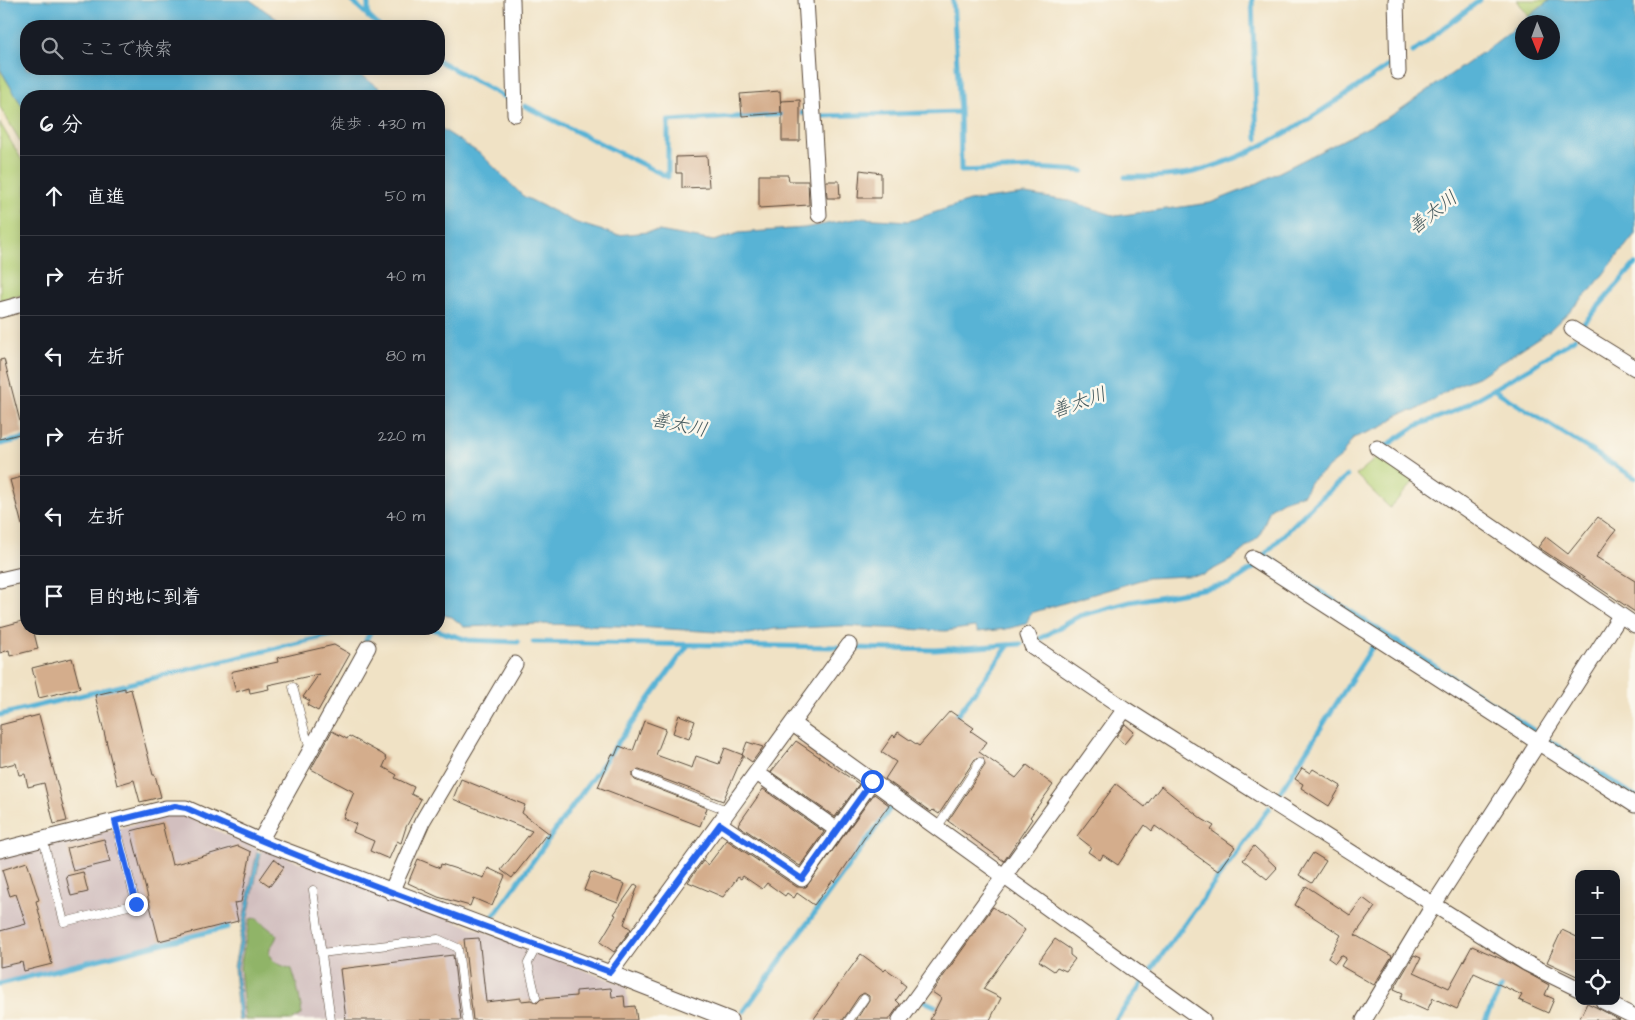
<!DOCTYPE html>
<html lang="ja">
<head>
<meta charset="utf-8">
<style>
  :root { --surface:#171b24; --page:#242831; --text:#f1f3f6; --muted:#9ea1a6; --line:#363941 }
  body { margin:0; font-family:"Architects Daughter","Klee One",sans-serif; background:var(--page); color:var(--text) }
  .controls { position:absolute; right:15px; bottom:15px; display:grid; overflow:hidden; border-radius:10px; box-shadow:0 2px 12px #0003 }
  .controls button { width:45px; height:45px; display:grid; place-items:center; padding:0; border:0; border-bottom:1px solid var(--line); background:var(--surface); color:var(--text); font:25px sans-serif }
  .compass { position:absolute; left:1515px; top:15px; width:45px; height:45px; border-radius:50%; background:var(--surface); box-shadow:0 2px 12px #0003; rotate:179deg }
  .stop { position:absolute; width:15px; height:15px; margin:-11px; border:4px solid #2563eb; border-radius:50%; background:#fff }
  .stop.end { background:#2563eb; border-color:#fff; box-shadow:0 1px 5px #0008 }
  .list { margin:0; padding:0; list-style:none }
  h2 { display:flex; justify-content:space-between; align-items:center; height:65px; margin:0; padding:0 20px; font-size:21px }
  h2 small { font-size:16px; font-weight:400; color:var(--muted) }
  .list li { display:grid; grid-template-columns:32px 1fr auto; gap:15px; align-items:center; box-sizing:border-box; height:80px; padding:0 20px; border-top:1px solid var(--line) }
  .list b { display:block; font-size:19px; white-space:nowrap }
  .list em { font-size:16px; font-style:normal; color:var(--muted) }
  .icon { flex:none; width:28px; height:28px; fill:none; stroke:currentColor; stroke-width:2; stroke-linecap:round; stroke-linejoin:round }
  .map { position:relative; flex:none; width:1635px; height:1020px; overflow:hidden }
  .search { position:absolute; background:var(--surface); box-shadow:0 2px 12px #0003; left:20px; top:20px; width:425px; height:55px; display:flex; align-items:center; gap:12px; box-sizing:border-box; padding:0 18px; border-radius:20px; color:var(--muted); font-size:19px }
  .panel { position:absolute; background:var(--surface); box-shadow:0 2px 12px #0003; left:20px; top:90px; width:425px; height:545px; border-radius:20px }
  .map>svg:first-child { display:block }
  .industrial { fill:#d2bfbf }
  .green { fill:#b6d278; stroke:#787e4b }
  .forest { fill:#90b468; stroke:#666f43 }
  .water { fill:#58b3d5; stroke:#4a6e7a; fill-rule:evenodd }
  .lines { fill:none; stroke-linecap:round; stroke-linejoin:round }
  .stream { stroke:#58b3d5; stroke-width:5 }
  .building { fill:#d4ad8c }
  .lane-casing { stroke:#564637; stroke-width:9 }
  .street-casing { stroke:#564637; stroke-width:17 }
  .lane { stroke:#fff; stroke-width:8 }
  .street { stroke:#fff; stroke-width:15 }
  .route { stroke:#2563eb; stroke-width:6 }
  .labels { text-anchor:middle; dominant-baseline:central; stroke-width:5; stroke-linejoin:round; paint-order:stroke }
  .water-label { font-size:19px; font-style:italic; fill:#455a5e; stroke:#fbf7ec }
</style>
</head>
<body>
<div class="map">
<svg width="1635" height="1020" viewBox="0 0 1635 1020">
  <rect width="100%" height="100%" fill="#fbf7ec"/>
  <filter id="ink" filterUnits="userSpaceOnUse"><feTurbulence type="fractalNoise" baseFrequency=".02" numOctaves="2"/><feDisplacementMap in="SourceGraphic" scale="10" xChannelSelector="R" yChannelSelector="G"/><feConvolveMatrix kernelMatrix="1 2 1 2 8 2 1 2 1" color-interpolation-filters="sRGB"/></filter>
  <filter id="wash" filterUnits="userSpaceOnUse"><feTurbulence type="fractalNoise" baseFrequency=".0096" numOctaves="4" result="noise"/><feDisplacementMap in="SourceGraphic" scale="20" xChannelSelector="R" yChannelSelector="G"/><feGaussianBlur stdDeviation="1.12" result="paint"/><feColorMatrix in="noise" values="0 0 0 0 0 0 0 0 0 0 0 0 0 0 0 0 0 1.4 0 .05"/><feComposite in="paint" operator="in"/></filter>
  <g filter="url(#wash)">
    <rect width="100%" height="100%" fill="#f0e2c5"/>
    <path class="industrial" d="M 178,813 L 258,849 L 243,921 L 0,982 L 0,858 Z
      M 262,848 L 626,986 L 630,1020 L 242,1020 L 237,969 Z"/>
    <path class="green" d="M 1517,0 L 1550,0 L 1529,17 Z
      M 0,69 L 26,113 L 26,151 L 0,107 Z
      M 0,123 L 26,167 L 26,294 L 0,300 Z
      M 1380,455 L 1415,480 L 1390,508 L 1356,475 Z"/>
    <path class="forest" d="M 256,918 L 277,935 C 276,941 272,944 270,949 C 266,962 284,966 292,969 C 297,984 300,998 302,1014 L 293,1020 L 245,1020 L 240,967 L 250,919 Z"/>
    <path class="water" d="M 0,0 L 250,0 L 287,26 L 26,26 L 26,69 L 351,69 L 392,96 L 26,96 L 26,113 L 0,69 Z
      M 1550,0 L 1635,0 L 1635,234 L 1591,290 L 1550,330 L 1480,376 L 1455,386 L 1415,411 L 1401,413 L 1382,427 L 1353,438 L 1341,457 L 1310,482 L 1304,494 L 1283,501 L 1270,509 L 1259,537 L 1231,560 L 1203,575 L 1147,578 L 1031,613 L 1026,624 L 1006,629 L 978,632 L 975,627 L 945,631 L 843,626 L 774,629 L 748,634 L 622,626 L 541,624 L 464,627 L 452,617 L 439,614 L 439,127 L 482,155 L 523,196 L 577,223 L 617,235 L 659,231 L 714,241 L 739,233 L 804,228 L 860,218 L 909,221 L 969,201 L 1025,194 L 1069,201 L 1116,216 L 1210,203 L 1248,188 L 1394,114 L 1490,47 ZM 1552,22 L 1552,52 L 1522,52 L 1522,22 Z
      M 257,852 L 261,853 L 237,969 L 242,1020 L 238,1020 L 234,967 Z"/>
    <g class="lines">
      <path class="stream" d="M 351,0 L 379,26
        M 368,0 L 368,17
        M 953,0 L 960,112
        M 1252,0 L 1257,139
        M 1413,52 L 1480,0
        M 439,61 L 510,100
        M 525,106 L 668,177 L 668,121 L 806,113
        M 822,116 L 960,112 L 961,171 L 1034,168 L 1083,171
        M 1125,177 C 1150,177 1177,177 1201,170 C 1271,150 1331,104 1391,64
        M 1579,329 L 1635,264
        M 1493,389 L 1635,478
        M 0,444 L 26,438
        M 1386,446 L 1416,426 L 1457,410 L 1533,366 L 1575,338
        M 1267,552 L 1315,503 L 1347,476
        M 1264,555 L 1533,730
        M 432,629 L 468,640 L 518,642
        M 1041,638 L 1079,616 L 1130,602 L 1230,584 L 1258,565
        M 366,640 L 372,629
        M 533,642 L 838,647
        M 854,648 L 935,650 L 1021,644
        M 0,715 L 356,629
        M 953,721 L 1009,645
        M 1548,740 L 1635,796
        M 1277,797 L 1376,641
        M 490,921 L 688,645
        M 1151,970 L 1269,808
        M 0,984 L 228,927
        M 924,1001 L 941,1009
        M 744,1011 L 894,803
        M 1116,1020 L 1144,981
        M 1485,1020 L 1505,980"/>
    </g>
    <g id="blocks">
      <path class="building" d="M 780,91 L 781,112 L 781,101 L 800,100 L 800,141 L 782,141 L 782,113 L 742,116 L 740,94 Z
        M 707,156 L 709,187 L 682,188 L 682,173 L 676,173 L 676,157 Z
        M 860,170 L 881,173 L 881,198 L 858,198 Z
        M 759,175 L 788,175 L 789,181 L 808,181 L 809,205 L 759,208 Z
        M 826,181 L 839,181 L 840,198 L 827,198 Z
        M 4,359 L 23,433 L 0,439 L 0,360 Z
        M 26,476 L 26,524 L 22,525 L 10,480 Z
        M 1598,517 L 1616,530 L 1596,557 L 1635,581 L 1635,612 L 1538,547 L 1546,537 L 1568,554 Z
        M 26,620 L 26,629 L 33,629 L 38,649 L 10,656 L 9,650 L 0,653 L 0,627 Z
        M 334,645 L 350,654 L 318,711 L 307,705 L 310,701 L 303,697 L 319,674 L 268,685 L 269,689 L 250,693 L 249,688 L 236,692 L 231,672 L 234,671 L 278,662 L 277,658 Z
        M 72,658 L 80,688 L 39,698 L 32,668 Z
        M 125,688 L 125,691 L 131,689 L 153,775 L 155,775 L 161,797 L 140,802 L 134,780 L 117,785 L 95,695 Z
        M 950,711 L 974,728 L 971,731 L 987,742 L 979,752 L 1016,778 L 1027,765 L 1053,785 L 1030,817 L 1032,819 L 1004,861 L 948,821 L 985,765 L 983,758 L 975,759 L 939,814 L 933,810 L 931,812 L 885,779 L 896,762 L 881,752 L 893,735 L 895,737 L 898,732 L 919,746 Z
        M 39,715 L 67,821 L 54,824 L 44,783 L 28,787 L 25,774 L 19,775 L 16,763 L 0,767 L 0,725 Z
        M 679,715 L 695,721 L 689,739 L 673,733 Z
        M 644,721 L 666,729 L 656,755 L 692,768 L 696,756 L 719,764 L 725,748 L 743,755 L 723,801 L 639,770 L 632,773 L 632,776 L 635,780 L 707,808 L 700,826 L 598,787 L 612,754 L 615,756 L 619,746 L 633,751 Z
        M 1125,724 L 1134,732 L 1124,744 L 1116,737 Z
        M 332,731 L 347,739 L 349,736 L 382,754 L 387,758 L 383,767 L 397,775 L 395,778 L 414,787 L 411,794 L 421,799 L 406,827 L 401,843 L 397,841 L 389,859 L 370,851 L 374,841 L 353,832 L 356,824 L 343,818 L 354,792 L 311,769 Z
        M 796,741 L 859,784 L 835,817 L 771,772 Z
        M 747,742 L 763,747 L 752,762 L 742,755 Z
        M 1302,768 L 1310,773 L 1313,769 L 1341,786 L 1329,806 L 1301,788 L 1303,784 L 1295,779 Z
        M 461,779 L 525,805 L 522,813 L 550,834 L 548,838 L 545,836 L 512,878 L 501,870 L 532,831 L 453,799 Z
        M 1116,784 L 1145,807 L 1161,786 L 1202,819 L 1214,826 L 1211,830 L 1235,847 L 1218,871 L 1155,826 L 1152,831 L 1145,825 L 1118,865 L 1103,855 L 1100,860 L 1088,852 L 1091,847 L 1077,836 Z
        M 763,789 L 824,832 L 800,866 L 738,825 Z
        M 874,794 L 889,805 L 876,823 L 875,822 L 835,882 L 833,880 L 814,905 L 797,893 L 794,898 L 787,893 L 785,896 L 767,883 L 762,889 L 743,876 L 741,879 L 738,877 L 723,897 L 688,882 L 703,861 L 708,865 L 727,840 L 797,887 L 806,887 Z
        M 162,823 L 172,865 L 238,846 L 251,852 L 241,902 L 234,903 L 238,921 L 159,941 L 131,831 Z
        M 104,839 L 110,862 L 73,871 L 67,848 Z
        M 1254,846 L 1277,868 L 1267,879 L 1243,860 Z
        M 1313,853 L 1326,861 L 1312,883 L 1299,875 Z
        M 274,859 L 284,867 L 270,886 L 260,879 Z
        M 418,859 L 440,868 L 441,864 L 484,878 L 488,868 L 505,876 L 492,906 L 473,898 L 470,906 L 438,897 L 408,883 Z
        M 27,862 L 39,900 L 36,901 L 52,964 L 24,971 L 22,962 L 0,967 L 0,931 L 26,924 L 16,894 L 10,896 L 2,870 Z
        M 83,872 L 88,892 L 71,896 L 66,876 Z
        M 591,872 L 625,884 L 618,903 L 584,890 Z
        M 635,884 L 638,886 L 624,924 L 631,929 L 614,952 L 600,942 L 616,915 L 614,914 Z
        M 1306,886 L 1350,915 L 1363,898 L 1375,907 L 1355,935 L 1392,956 L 1374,985 L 1341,966 L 1346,958 L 1341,955 L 1335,963 L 1328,958 L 1341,935 L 1295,905 Z
        M 993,907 L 1025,930 L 983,989 L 1001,998 L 990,1020 L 930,1020 L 941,998 L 932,992 Z
        M 1562,930 L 1579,938 L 1579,977 L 1547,962 Z
        M 479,938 L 486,1002 L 521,998 L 521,1001 L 531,1000 L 537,1003 L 541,999 L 576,996 L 576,991 L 611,988 L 612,997 L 624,996 L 625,1007 L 635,1006 L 637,1020 L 473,1020 L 464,939 Z
        M 1055,939 L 1070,949 L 1070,955 L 1075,959 L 1066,971 L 1057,967 L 1054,971 L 1039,961 Z
        M 1472,946 L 1504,960 L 1549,985 L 1545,995 L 1554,999 L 1548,1013 L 1519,1000 L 1522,995 L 1474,973 L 1457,1009 L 1433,998 L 1427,1011 L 1400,999 L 1403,993 L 1394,989 L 1414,955 L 1421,958 L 1414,972 L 1449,988 Z
        M 861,954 L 884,971 L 886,969 L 902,980 L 901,982 L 906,986 L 896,1000 L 900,1004 L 891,1017 L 889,1020 L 856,1020 L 869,1000 L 869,996 L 864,993 L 859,996 L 843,1020 L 813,1020 Z
        M 453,955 L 461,1020 L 346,1020 L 340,969 Z
        M 1587,1003 L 1596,1007 L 1620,1020 L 1579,1020 Z"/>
    </g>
  </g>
  <g filter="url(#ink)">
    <use href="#blocks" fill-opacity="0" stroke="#564637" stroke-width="1"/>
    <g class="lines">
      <g class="lane-casing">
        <path id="lane" d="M 293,687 L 310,750
          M 637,775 L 729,811
          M 937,828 L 980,762
          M 43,839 L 64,922 L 136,904 L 115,821
          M 313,890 L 331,1020
          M 321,953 L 438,939 L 458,948 L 467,1020
          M 536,997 L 528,963 L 537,946
          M 849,1020 L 864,999"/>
      </g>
      <g class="street-casing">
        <path id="street" d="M 512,0 L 515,114
          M 806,0 L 819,215
          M 1396,0 L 1398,72
          M 0,310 L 26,303
          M 1572,329 L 1635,368
          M 1377,448 L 1635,625
          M 1253,558 L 1635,805
          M 0,580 L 26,574
          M 1028,635 L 1032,646 L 1125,709 L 1526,963 L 1579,989
          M 793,724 L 1203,1020
          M 757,773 L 837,830
          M 720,824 L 802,879 L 872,781
          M 260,841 L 368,647
          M 0,850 L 166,808 L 186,808 L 260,841 L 610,973 L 730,1020
          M 391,892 L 422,822 L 515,664
          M 610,973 L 849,645
          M 1603,1001 L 1635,1017
          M 900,1020 L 1125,709
          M 1364,1020 L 1434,904 L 1620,616"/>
      </g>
      <use href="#lane" class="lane"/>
      <use href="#street" class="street"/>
    </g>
  </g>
  <g class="lines" filter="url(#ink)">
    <path class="route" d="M 136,904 L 115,821 L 175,806 L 186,808 C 324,870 468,920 610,972 L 720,824 L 802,879 L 872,781"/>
  </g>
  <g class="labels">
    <g class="water-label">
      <text transform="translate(1433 213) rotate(-38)">善太川</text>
      <text transform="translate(1079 403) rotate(-19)">善太川</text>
      <text transform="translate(679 425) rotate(12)">善太川</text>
    </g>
  </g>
</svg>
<div class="controls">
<button>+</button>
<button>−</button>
<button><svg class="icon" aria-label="locate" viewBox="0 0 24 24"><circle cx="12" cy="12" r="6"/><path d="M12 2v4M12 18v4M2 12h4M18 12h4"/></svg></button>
</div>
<svg class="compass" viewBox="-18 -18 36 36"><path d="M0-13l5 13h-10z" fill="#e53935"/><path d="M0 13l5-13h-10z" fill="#9ea1a6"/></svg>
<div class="stop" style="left:872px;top:781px"></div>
<div class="stop end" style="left:136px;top:904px"></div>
<div class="search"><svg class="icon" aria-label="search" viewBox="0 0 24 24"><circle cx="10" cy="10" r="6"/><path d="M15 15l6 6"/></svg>ここで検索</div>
<section class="panel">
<h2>6 分<small>徒歩 · 430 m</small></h2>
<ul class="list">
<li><svg class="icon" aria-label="ahead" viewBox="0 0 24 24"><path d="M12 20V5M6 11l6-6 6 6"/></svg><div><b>直進</b></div><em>50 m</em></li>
<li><svg class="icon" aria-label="right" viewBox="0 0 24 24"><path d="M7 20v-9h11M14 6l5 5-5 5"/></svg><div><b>右折</b></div><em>40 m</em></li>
<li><svg class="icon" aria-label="left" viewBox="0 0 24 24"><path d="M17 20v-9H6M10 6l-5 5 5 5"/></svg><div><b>左折</b></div><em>80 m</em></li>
<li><svg class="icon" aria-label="right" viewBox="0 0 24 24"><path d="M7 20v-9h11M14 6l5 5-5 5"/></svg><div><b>右折</b></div><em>220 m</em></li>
<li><svg class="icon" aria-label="left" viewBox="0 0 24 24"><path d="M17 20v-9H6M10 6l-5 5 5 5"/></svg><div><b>左折</b></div><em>40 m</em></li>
<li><svg class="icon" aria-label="arrive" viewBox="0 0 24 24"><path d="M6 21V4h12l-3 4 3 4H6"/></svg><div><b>目的地に到着</b></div></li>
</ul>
</section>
</div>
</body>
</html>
